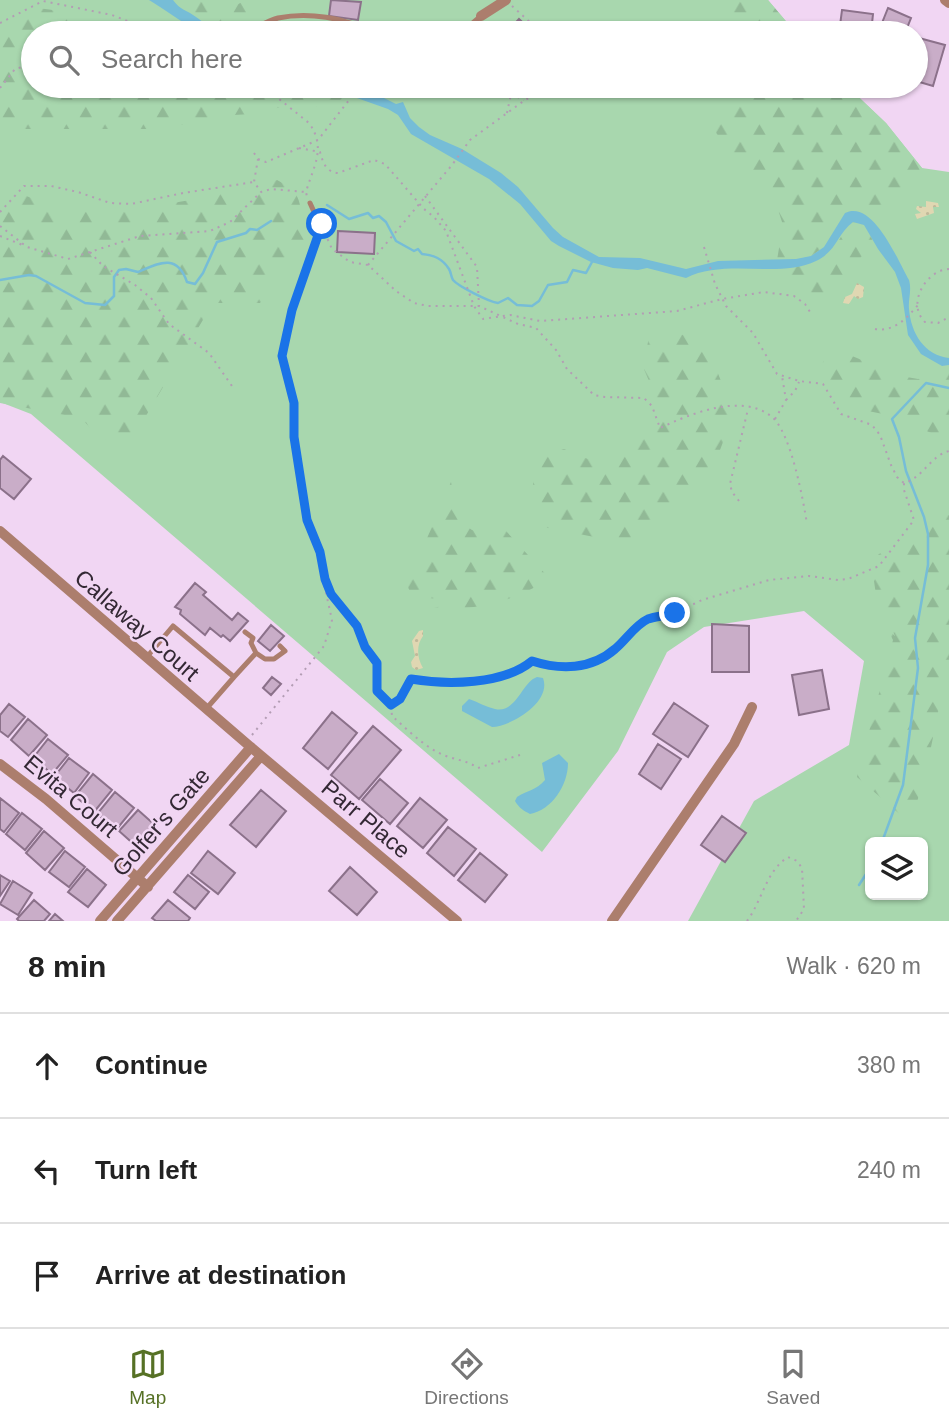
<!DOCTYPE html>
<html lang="en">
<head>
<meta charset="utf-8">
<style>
  :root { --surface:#fff; --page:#f2f2f2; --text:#222; --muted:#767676; --line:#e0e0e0; --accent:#567125 }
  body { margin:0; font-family:Arial,sans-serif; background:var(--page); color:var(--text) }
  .controls { position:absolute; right:21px; bottom:21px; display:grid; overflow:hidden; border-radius:10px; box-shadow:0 2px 5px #0004 }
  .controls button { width:63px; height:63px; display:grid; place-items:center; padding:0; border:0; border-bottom:2px solid var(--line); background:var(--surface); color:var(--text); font:35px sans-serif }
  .stop { position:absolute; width:21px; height:21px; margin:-16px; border:5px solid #1a73e8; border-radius:50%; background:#fff }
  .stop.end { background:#1a73e8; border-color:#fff; box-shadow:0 2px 7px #0008 }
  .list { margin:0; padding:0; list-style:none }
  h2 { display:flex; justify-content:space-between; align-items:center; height:91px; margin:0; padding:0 28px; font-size:30px }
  h2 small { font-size:23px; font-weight:400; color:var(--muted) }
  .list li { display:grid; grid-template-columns:46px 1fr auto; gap:21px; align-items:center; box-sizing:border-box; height:105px; padding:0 28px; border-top:2px solid var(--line) }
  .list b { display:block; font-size:26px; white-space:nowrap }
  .list em { font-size:23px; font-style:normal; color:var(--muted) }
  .icon { flex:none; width:38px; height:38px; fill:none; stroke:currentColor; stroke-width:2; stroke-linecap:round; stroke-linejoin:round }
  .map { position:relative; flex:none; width:949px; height:921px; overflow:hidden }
  .search { position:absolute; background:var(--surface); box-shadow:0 2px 5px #0004; left:21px; right:21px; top:21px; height:77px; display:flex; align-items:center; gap:18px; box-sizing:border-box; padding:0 24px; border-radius:38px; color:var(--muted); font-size:26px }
  .sheet { height:406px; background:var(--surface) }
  nav { display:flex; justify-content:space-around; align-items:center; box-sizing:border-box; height:98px; border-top:2px solid var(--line); background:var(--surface); font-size:19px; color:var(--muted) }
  nav a { display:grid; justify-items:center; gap:4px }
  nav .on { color:var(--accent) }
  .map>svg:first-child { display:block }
  .grass { fill:#a8d7ae; fill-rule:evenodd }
  .forest { fill:url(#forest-firs) }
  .sand { fill:url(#sand-dots) }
  .water { fill:#76bdd7 }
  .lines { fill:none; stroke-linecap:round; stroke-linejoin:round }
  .stream { stroke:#76bdd7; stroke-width:2.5 }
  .building { fill:#c9adc8; stroke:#8b718a; stroke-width:2 }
  .path { stroke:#b39db4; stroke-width:2; stroke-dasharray:2 5; stroke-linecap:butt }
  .service { stroke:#ac7e6d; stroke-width:5 }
  .minor { stroke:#ac7e6d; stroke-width:10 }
  .route { stroke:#1a73e8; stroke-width:9 }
  .labels { text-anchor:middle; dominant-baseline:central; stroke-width:5; stroke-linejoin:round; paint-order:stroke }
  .street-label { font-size:23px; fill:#332834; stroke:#f1d6f3 }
</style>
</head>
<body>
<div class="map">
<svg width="949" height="921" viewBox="0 0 949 921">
  <defs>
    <pattern id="forest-firs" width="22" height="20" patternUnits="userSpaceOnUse" patternTransform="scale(1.75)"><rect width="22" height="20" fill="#a8d7ae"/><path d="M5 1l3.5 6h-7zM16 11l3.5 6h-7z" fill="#91b996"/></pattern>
    <pattern id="sand-dots" width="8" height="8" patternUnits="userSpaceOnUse" patternTransform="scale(1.75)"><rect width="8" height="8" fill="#e0d7b2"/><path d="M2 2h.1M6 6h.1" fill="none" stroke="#c1b99a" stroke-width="1.8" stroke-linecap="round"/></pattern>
  </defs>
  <rect width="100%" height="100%" fill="#f1d6f3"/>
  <path class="grass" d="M 0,0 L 768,0 L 796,33 L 33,33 L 33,86 L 847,86 L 886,123 L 922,168 L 949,172 L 949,921 L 688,921 L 754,801 L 849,745 L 864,661 L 804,611 L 704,627 L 667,652 L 618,751 L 542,852 L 31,414 L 0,402 ZM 870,842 L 923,842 L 923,895 L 870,895 Z"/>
  <path class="forest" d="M 159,0 L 214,0 L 225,10 L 247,0 L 264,0 L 263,6 L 231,29 L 220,33 L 161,33 L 169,12 Z
    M 728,0 L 768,0 L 796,33 L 740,33 L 728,19 Z
    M 37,8 L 69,12 L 93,33 L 33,33 L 33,86 L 186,86 L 195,97 L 222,95 L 235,86 L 354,86 L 356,91 L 331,105 L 302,109 L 286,106 L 252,114 L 215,116 L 193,123 L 157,129 L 0,129 L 0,34 Z
    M 754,86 L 847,86 L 886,123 L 922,168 L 879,229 L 866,214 L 836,227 L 824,247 L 811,256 L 777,260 L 783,225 L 773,194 L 735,161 L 709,122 L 725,103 Z
    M 277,180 C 309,196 295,208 308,235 L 293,262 L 260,303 L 213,303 L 134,436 L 118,445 L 97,435 L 81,418 L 0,403 L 0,192 L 23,195 L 53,205 L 102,215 L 208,197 Z
    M 853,222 L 865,225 L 873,241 L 825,306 C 805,298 784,291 777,269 C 796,267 821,265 833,249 C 841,239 843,230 853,222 Z
    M 650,332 L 686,335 L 699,343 L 713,361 L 727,396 L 729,426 L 708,482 L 655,528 L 620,542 L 538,526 C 530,501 531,482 540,457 L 564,449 L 595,462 C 618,455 637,443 656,427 L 656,397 L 643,367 Z
    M 826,351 L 852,356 L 901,376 L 918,379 L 949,372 L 949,441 L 893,416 L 863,410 L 842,397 L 820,373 Z
    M 451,482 L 459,521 L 472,530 L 481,532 L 495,527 L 506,531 L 550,579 C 510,602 480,611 434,608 L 466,599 L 413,598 L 407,585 Z
    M 935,513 L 949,515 L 949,672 L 943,688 L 928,762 L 911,824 L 857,777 L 893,640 L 888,630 L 895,636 L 876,595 L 871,560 Z"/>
  <path class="sand" d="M 926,201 L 938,203 L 939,207 L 933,207 L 934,213 L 917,219 L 915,214 L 921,213 L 916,209 L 917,206 L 926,207 Z
    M 857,283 L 864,287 L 863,297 L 858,299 L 854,296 L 849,304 L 843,303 L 845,297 L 852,294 Z
    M 423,630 L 423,636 C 416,645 417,658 423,668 L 416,670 L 412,667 L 411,662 L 415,656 L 412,641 L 419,631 Z"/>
  <path class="water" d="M 149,0 L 173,0 C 180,10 187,10 196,17 C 205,23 210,29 220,33 C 191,33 173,14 149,0 Z
    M 323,86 L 362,87 L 396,104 L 403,102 L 410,118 L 419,127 L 430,135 L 462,149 L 501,173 L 518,187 L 553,228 L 563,237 L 599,257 L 640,258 L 686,269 L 718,261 L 796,259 L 811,256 L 824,247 L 845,213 C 873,199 898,261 909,280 C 912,291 908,299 909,309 C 911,333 924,355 949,358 L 949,365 L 942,366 L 921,354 L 908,335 L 901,288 L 895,272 L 878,249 L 864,225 L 853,222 C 837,234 837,251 816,261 C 780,279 725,258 686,278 L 647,268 L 638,270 L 613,268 L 591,262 L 559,246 L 551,241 L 520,204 L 489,179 L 411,134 L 398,115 L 388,109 Z
    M 537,677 L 543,678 C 552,702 512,726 492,727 L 462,711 L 462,706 L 469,699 C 478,702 486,707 495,709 C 516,714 522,682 537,677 Z
    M 559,754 L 568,763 C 568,785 552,810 530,814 C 524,811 519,808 515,801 L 517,797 C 527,790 536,791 545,780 L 542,763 Z"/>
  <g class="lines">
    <path class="stream" d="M 327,205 L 349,219 L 368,213 L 373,218 L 379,216 L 386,222 L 396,241 L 414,251 L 418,249 L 422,254 C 433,255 442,258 449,269 C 451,272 451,277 453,280 C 458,286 489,302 498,303 L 508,298 L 517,305 L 532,306 L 539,301 L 548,285 L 567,282 L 573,270 L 586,273 L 592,262
      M 0,280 L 29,275 L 36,276 L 85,303 L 105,305 L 114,296 L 114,277 L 119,270 L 126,269 L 138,272 C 159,263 177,253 187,282 L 195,284 L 203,273 L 217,242 L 246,233 L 250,229 L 257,230 L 271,221
      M 882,842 L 903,785 L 918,668 L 915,638 L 928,565 L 928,534 L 924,517 L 906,471 L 899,437 L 892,419 L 926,383 L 949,388
      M 859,885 L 870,868"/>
  </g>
  <path class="building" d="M 331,0 L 361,2 L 358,20 L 329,16 Z
    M 888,8 L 911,18 L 905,33 L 878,33 Z
    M 842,10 L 873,14 L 871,33 L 839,33 Z
    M 519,19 L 534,33 L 506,33 Z
    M 919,38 L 945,45 L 933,86 L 916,81 L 916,50 Z
    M 338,231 L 375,233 L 374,254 L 337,252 Z
    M 3,456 L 31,479 L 14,499 L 0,488 L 0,460 Z
    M 195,583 L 206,592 L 203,595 L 232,620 L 238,613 L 248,621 L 230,641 L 223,635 L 221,637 L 210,628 L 205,635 L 180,614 L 181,610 L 175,607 Z
    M 712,624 L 749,626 L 749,672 L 712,672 Z
    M 271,625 L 284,636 L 270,651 L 258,641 Z
    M 822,670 L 829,709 L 799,715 L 792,675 Z
    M 272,677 L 281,684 L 271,695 L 263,688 Z
    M 674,703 L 708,726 L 688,757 L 653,734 Z
    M 9,704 L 25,717 L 8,737 L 0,731 L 0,715 Z
    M 332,712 L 357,733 L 328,769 L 303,748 Z
    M 28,719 L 47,735 L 29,756 L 11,740 Z
    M 373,726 L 401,750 L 359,799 L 331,775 Z
    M 48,739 L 68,755 L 52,774 L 33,758 Z
    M 658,744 L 681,759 L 661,789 L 639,774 Z
    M 69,758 L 89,773 L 74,793 L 54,777 Z
    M 93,774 L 112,790 L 94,812 L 75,796 Z
    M 380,779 L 408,803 L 390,824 L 362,800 Z
    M 261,790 L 286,811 L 256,847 L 230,825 Z
    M 115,792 L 134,808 L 116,830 L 97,814 Z
    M 0,798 L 19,813 L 4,832 L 0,829 Z
    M 420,798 L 447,820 L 423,848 L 397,826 Z
    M 138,810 L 156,826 L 137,847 L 119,831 Z
    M 22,813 L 42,829 L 25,850 L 6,834 Z
    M 722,816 L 746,833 L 725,862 L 701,845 Z
    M 448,827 L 476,849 L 454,876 L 427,853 Z
    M 44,831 L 64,848 L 45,870 L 26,853 Z
    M 65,851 L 85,867 L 69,887 L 49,872 Z
    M 208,851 L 235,873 L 218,894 L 191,873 Z
    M 480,853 L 507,875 L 485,902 L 458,880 Z
    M 350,867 L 377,892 L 357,915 L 329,891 Z
    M 87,869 L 106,885 L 88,907 L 68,892 Z
    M 0,875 L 10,881 L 0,896 Z
    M 188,875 L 209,892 L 195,909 L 174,892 Z
    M 13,881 L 32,893 L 18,915 L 0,904 Z
    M 34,900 L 50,914 L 44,921 L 19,921 L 17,919 Z
    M 168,900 L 190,918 L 188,921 L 156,921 L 152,918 Z
    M 55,914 L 63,921 L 49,921 Z"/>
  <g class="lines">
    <path class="path" d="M 512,6 L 542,33
      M 0,23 L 43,1 L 112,15 L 159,33
      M 118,33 L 135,23
      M 263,86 L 309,123 C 327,148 313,167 306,192 L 307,197
      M 613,86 L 621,94
      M 0,88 L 15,69 L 33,64
      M 511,94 L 524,100
      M 507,113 L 511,94 L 507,86
      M 299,148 L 320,152 C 323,163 326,172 338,173 L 374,160 L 385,164 L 424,209 L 434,217 L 446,231 L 474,306 L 483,319 L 510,315 L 540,321 L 677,311 L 722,299 L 764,292 L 794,296 L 805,304 L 812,315
      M 254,153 L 258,159 L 254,182 L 261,192
      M 258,159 L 266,162 L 271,160 L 318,140 L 360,86
      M 425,196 L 477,267 L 479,306 L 518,324 L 536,328 L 556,350 L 567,369 L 594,395 L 605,397 L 644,398 L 652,406 L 660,428 C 690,414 742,392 772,417 C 791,433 803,499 807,524
      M 0,212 L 24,186 L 51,186 L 78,192 L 110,203 L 131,204 L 183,193 L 254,182
      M 319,220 L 332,249 L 350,262 L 368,265 L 396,291 L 414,303 L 428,306 L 479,306
      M 322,224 L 292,310 L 282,356 L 294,403 L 294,437 L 307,520 L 320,552 L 331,594 L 357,626 L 365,647 L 377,663 L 377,691 L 391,705 L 400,699 L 411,679 C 447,685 503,685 532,661 L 547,666 L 560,667 L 591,664 L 614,650 L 648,619 L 675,613 L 702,600 L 769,580 L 809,576 L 838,580 L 848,579 L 879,566 L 914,520 L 904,490 L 904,483
      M 0,226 L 27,247 L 68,259 L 140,236 L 210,231 L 230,222 L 261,192 L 271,189 L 306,192
      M 0,236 L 25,246
      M 704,247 L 715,284 L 726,306 L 753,333 L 777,374 L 799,381 L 823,384 L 841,414 L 872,425 L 880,435 L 891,465 L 897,477 L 904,483 C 923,478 930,456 949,451
      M 90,252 L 103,266 L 135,285 L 151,298 L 169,324 L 209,353 L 232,386
      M 368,265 L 452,165 L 470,140 L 525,100 L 542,91
      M 949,269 C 926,270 906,304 925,322 L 938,323 L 949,317
      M 875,329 C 894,332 906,319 918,305
      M 786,400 L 795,391 L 799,382
      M 775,419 L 786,400 L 782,376
      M 739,501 L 732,492 L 730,484 L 748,409
      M 391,706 L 392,716 C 408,730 425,748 446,756 C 457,760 468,761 478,768 L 520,755
      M 252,735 L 324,646 L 332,620 L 324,584 L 325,580
      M 747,921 C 762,901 766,871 788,857 L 797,861 L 802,868 L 804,909 L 796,921"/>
    <path class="service" d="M 254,33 L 257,27 C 263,24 271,20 278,18 C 307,12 346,17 372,33
      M 461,33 L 481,16
      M 310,203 L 315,214
      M 245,632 L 253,638 L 251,643 L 256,653
      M 146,658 L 173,626 L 234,677 L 206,709
      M 234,677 L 256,653 L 265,659 L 274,659 L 285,651 L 280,646"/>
    <path class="minor" d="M 945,0 L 949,3
      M 481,16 L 506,0
      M 0,531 L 246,743 L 457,921
      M 0,764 L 46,799 L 148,887
      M 100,921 L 251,747
      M 117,921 L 261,756
      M 612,921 L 734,744 L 752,707"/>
  </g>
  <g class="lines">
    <path class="route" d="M 322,224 L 292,310 L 282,356 L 294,403 L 294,437 L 307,520 L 320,552 L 325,579 L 331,594 L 357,626 L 365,647 L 377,663 L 377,691 L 391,705 L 400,699 L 411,679 C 447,685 503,685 532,661 C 560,670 591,670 615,649 C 626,640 635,625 648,619 C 656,616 666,616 675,613"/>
  </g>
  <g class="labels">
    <g class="street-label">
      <text transform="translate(137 625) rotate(41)">Callaway Court</text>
      <text transform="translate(71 796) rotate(40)">Evita Court</text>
      <text transform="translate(366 819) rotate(40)">Parr Place</text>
      <text transform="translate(161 822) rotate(-49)">Golfer's Gate</text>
    </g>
  </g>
</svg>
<div class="controls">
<button><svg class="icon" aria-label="layers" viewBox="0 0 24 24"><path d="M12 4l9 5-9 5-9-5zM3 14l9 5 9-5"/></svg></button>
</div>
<div class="stop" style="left:322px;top:224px"></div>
<div class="stop end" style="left:675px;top:613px"></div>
<div class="search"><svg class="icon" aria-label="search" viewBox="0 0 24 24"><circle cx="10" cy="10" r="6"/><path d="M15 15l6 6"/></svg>Search here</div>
</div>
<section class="sheet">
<h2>8 min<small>Walk · 620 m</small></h2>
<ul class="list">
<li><svg class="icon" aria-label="ahead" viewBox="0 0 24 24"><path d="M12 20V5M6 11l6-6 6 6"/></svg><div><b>Continue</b></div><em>380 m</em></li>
<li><svg class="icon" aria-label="left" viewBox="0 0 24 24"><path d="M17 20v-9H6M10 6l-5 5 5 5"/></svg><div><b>Turn left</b></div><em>240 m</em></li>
<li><svg class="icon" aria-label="arrive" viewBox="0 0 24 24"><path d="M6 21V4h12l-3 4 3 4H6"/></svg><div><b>Arrive at destination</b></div></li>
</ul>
</section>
<nav>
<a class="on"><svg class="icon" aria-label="map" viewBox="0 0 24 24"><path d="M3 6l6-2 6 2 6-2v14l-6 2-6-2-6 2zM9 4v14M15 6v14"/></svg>Map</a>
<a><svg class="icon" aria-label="directions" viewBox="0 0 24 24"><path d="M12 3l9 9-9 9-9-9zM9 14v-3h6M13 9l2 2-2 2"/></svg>Directions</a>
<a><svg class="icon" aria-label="saved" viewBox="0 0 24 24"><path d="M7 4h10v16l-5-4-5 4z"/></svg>Saved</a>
</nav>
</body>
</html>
